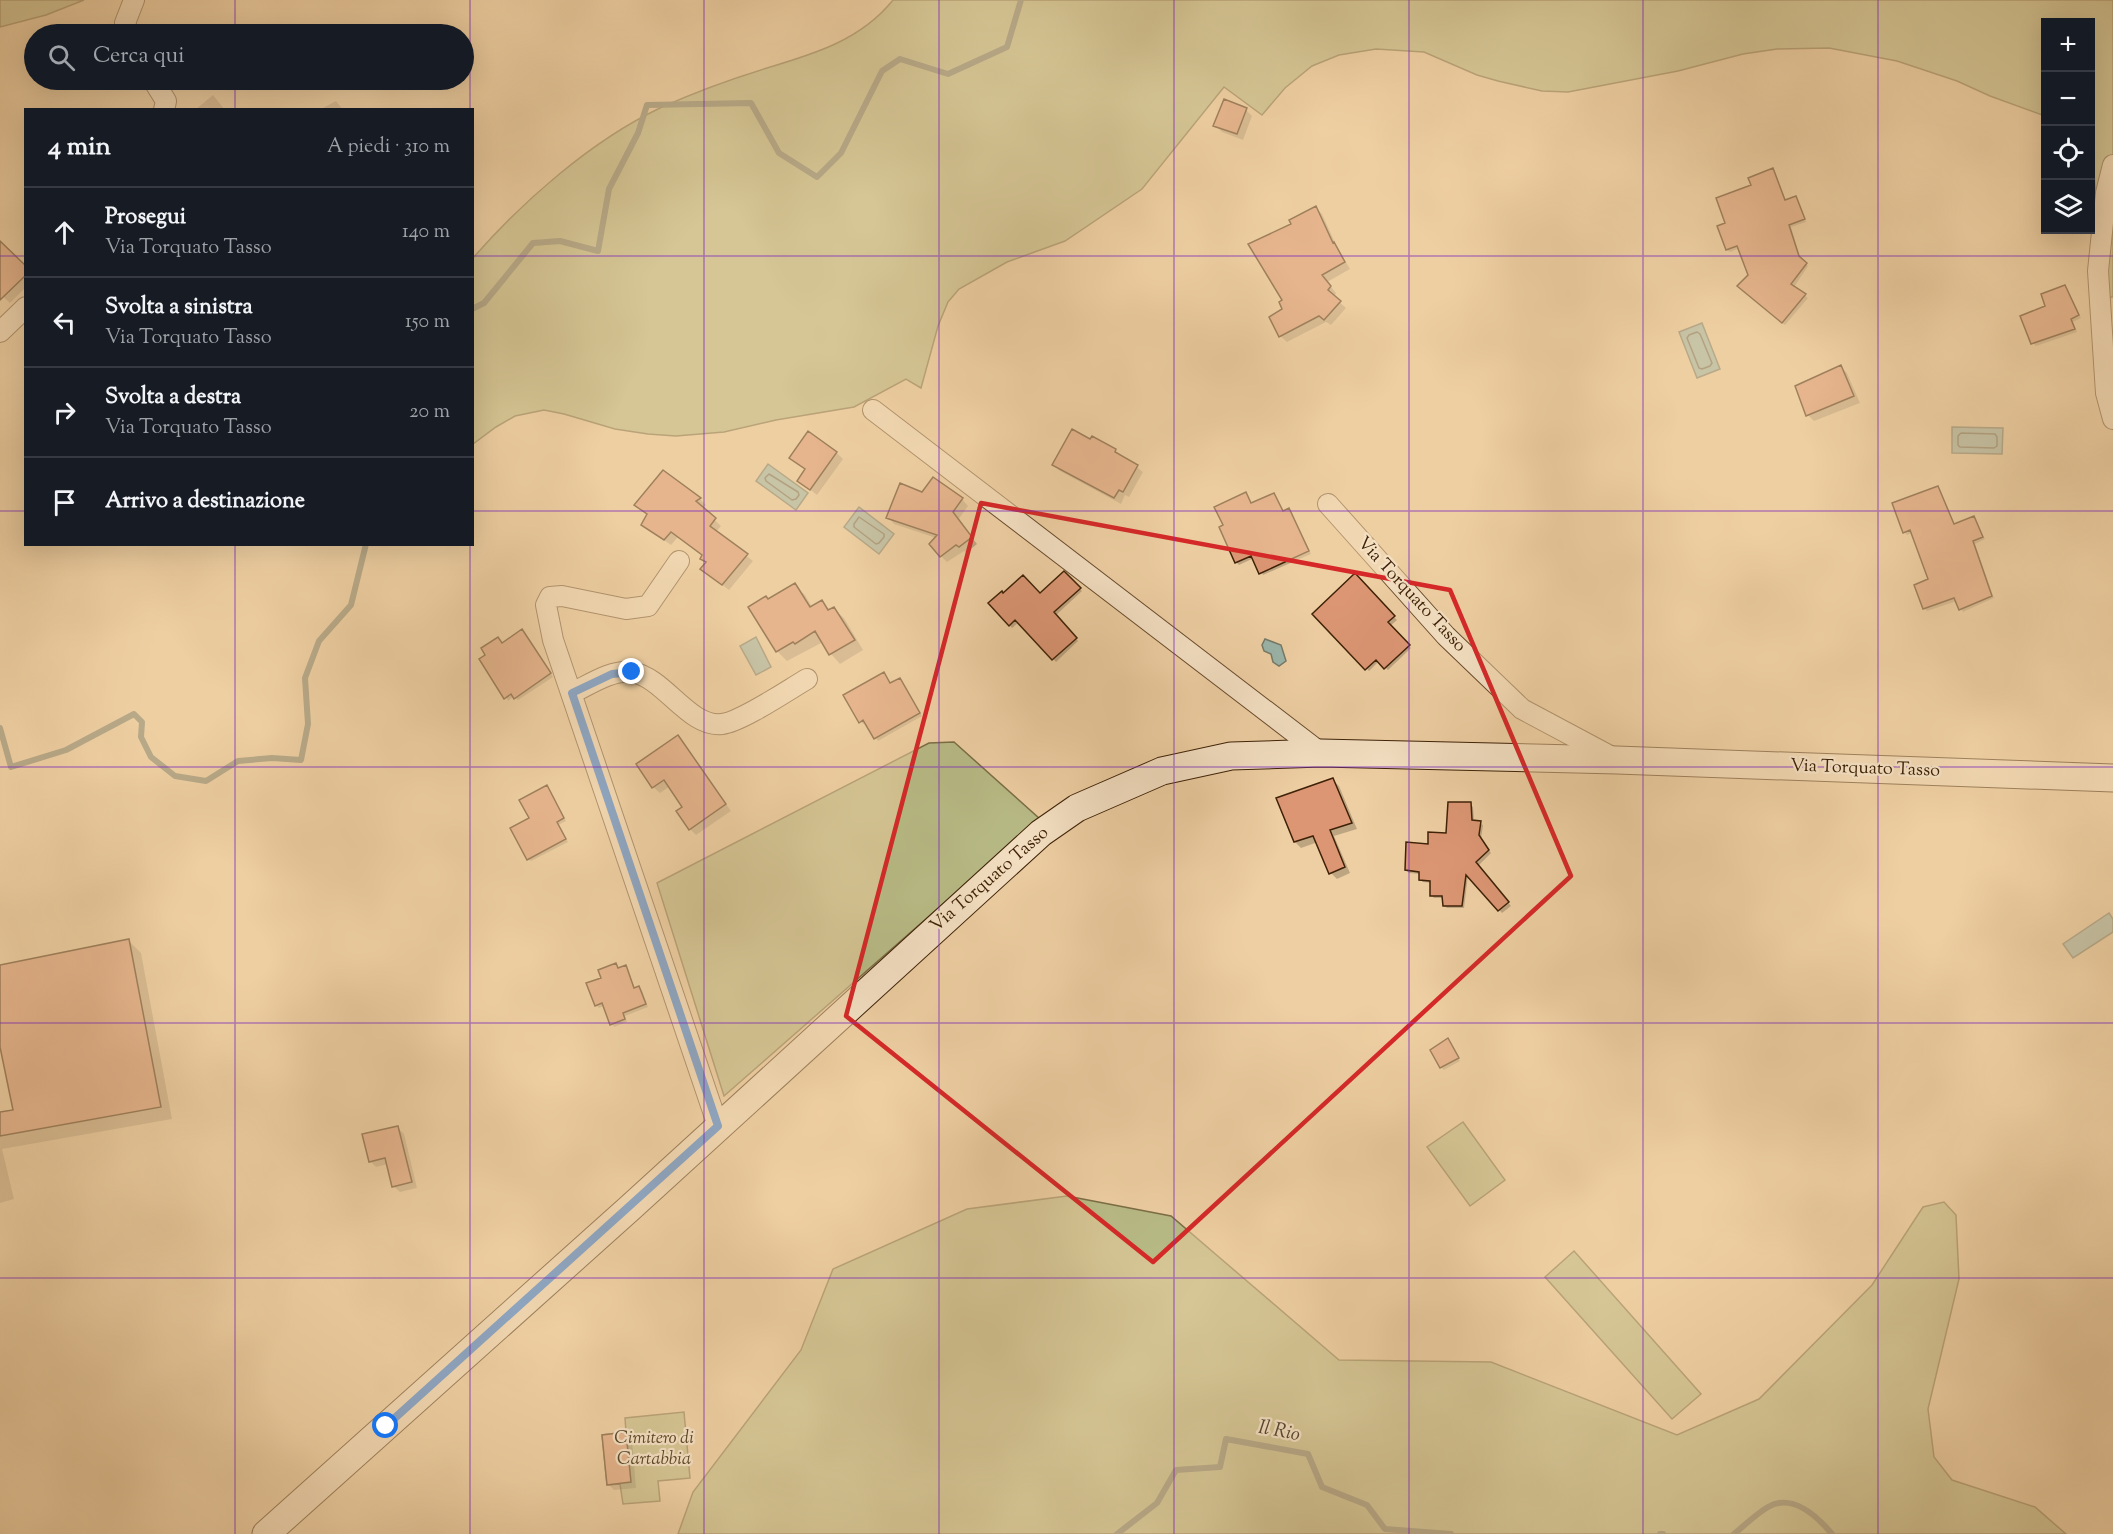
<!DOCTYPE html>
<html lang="it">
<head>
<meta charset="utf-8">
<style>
  :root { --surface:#171b24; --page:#20242c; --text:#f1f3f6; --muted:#9ea1a6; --line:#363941 }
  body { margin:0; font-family:"Sorts Mill Goudy",serif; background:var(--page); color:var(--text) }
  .controls { position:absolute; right:18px; top:18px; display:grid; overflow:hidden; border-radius:0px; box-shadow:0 6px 24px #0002 }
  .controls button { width:54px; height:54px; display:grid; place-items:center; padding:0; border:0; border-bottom:2px solid var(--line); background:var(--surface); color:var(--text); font:30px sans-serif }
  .stop { position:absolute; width:18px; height:18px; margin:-14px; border:4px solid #1a73e8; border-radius:50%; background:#fff }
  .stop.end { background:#1a73e8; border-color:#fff; box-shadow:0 2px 6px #0008 }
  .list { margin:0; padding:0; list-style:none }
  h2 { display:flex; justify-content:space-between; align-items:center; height:78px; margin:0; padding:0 24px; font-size:26px }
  h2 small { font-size:20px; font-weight:400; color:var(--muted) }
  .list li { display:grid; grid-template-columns:39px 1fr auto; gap:18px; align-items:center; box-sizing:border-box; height:90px; padding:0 24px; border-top:2px solid var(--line) }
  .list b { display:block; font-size:22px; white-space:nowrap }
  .list p { margin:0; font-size:20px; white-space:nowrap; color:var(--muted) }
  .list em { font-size:20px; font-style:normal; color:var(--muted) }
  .icon { flex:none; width:33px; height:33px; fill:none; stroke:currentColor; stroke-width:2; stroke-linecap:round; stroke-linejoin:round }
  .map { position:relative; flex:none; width:2113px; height:1534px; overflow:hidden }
  .search { position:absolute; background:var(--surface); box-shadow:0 6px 24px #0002; left:24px; top:24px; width:450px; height:66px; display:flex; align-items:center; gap:15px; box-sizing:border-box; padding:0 21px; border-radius:33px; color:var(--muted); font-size:22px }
  .panel { position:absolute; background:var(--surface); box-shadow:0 6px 24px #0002; left:24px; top:108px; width:450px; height:438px; border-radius:0px }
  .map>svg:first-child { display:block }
  .green { fill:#b8bb86; stroke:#7b6e46; stroke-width:1.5 }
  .water { fill:#9ab5ab; stroke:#757a69; stroke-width:1.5 }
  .shadow { fill:#0003 }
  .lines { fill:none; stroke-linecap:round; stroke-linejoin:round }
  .shore { stroke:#6c6b59; stroke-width:1.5 }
  .stream { stroke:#757a69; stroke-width:6 }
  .building { fill:#dc9674; stroke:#3e2107; stroke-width:1.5 }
  .street-casing { stroke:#6a4c2e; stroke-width:22 }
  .secondary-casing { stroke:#3e2107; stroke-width:29 }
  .street { stroke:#f4e0c3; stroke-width:20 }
  .secondary { stroke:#f4e0c3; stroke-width:27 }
  .route { stroke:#1a73e8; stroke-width:8 }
  .marked { fill:none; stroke:#d62828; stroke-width:4.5; stroke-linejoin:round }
  .grid { fill:none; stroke:#7b2cbf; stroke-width:1.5; stroke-opacity:0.55 }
  .labels { text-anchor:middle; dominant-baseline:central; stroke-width:4.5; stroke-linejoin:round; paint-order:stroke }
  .street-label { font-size:18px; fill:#3e2107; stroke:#f4e0c3 }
  .park-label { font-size:18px; font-style:italic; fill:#5c4827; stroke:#f4e0c3 }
  .water-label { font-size:20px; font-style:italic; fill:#554630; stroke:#f4e0c3 }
</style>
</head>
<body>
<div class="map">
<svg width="2113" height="1534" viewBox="0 0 2113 1534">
  <rect width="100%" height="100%" fill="#eecfa3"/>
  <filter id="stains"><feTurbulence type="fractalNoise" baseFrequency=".00333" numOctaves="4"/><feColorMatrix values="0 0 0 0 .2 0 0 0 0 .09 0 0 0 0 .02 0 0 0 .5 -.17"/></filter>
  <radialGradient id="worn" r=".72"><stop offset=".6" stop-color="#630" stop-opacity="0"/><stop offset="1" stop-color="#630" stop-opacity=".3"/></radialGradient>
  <path class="green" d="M 0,0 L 84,0 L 46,15 L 0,27 Z
    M 893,0 L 2113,0 L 2113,297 L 2109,297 L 2098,225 L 2094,173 L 2091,160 L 2090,22 L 2046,22 L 2045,116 L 1990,96 L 1957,81 L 1897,61 L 1829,48 L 1777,49 L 1743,54 L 1678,71 L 1568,92 L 1542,91 L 1498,81 L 1477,75 L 1424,52 L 1376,49 L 1339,55 L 1312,66 L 1285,88 L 1262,115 L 1224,87 L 1142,189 L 1065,241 L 1007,262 L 959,289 L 948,302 L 938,326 L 921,388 L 906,379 L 854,407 L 776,420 L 724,432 L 676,436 L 648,434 L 615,429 L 564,414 L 544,410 L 515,416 L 496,427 L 473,444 L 473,258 C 523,201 591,141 660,108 C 695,92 731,79 767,68 C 814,54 861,40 893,0 Z
    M 954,742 L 1040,819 L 724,1096 L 657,883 L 929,743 Z
    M 1463,1122 L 1505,1180 L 1470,1206 L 1427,1147 Z
    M 1067,1196 L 1171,1216 L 1339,1360 L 1491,1362 L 1677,1435 L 1759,1399 L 1872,1285 L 1923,1207 L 1944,1202 L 1956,1215 L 1959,1279 L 1928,1409 L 1934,1457 L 1952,1480 L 2035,1507 L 2066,1534 L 678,1534 L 693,1492 L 801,1350 L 833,1269 L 967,1209 Z
    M 1574,1251 L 1701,1394 L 1672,1419 L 1545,1277 Z
    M 684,1412 L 690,1478 L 658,1481 L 660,1501 L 623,1504 L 620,1484 L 607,1485 L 602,1435 L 626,1432 L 625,1418 Z"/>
  <path class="water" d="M 1702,323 L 1720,369 L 1697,378 L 1679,332 Z
    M 1952,427 L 2003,428 L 2002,454 L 1952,453 Z
    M 768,464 L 808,493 L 796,510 L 756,481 Z
    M 859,507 L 894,534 L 879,554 L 844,527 Z
    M 756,637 L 771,667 L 756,675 L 740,646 Z
    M 1265,639 L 1281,645 L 1286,661 L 1279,666 L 1273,662 L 1271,654 L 1264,651 L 1262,645 Z
    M 2109,913 L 2113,919 L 2113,932 L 2073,958 L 2063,944 Z"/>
  <path class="shadow" d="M 213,95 L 225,110 L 195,110 Z
    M 336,101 L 343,110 L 319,110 Z
    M 1246,110 L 1252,116 L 1243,140 L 1222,132 L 1215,125 Z
    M 1773,170 L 1786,201 L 1796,197 L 1798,200 L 1806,222 L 1791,227 L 1801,260 L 1808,266 L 1794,287 L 1808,298 L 1785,325 L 1739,286 L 1750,275 L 1740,248 L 1730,252 L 1727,250 L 1727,224 L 1753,186 Z
    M 1316,208 L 1322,214 L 1337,247 L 1350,269 L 1327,282 L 1336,293 L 1334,297 L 1346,308 L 1331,325 L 1326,322 L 1287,342 L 1280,336 L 1293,225 Z
    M 0,243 L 26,268 L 26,287 L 10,303 L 0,294 Z
    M 2065,287 L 2081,318 L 2073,322 L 2077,332 L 2036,346 L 2033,343 L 2046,307 Z
    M 1841,367 L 1847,373 L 1860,403 L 1814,421 L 1808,415 Z
    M 1090,441 L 1115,450 L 1143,472 L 1129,497 L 1125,495 L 1121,504 L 1060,471 L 1054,465 Z
    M 837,453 L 843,459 L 817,495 L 799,481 L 806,470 L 791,457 Z
    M 663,472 L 700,499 L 706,505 L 702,508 L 721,526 L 716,532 L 753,561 L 729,590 L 702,569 L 707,563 L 702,559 L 704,556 L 678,537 L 671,545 L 643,525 L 648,516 L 636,505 Z
    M 1938,488 L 1955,526 L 1974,518 L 1985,539 L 1975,544 L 1994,598 L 1963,612 L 1957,601 L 1927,611 L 1924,608 L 1930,580 L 1912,533 L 1907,535 L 1904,532 Z
    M 922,494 L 962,499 L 968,506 L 958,520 L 977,544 L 966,553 L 964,551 L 947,562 L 941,556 L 936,538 L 894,524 L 888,517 Z
    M 1246,494 L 1252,505 L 1274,495 L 1284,513 L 1289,510 L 1292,513 L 1311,554 L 1263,575 L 1254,558 L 1239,565 L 1236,562 L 1225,526 Z
    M 1064,573 L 1082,591 L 1055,616 L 1078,641 L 1056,662 L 1019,622 L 1012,628 L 990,603 L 1003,595 L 1040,595 Z
    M 1354,575 L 1397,620 L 1390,626 L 1411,648 L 1388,670 L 1379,661 L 1369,671 L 1314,614 Z
    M 795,585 L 805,595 L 812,607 L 821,601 L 831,611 L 834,609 L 844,618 L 863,650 L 840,664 L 831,654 L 823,642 L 787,661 L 777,651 L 750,608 L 769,601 Z
    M 525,634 L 553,677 L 518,700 L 514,696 L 508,701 L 487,655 L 502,644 Z
    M 886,676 L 891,684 L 902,682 L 922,716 L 878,741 L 866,722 L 863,724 L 861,722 Z
    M 678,737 L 731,811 L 696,835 L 690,829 L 685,807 L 670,786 L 660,793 L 653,787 Z
    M 1333,780 L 1339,786 L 1357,829 L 1334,836 L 1350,873 L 1337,879 L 1331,873 L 1318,842 L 1301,848 L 1295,842 Z
    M 549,790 L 566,821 L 558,825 L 568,842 L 531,861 L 528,859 L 531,819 Z
    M 1470,804 L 1473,807 L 1474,821 L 1483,825 L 1481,839 L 1491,853 L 1478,866 L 1511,906 L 1502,913 L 1468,875 L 1464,908 L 1447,908 L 1444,906 L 1444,898 L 1434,898 L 1431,895 L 1432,883 L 1423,882 L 1420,879 L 1420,874 L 1409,873 L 1406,870 L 1429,846 L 1447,834 Z
    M 129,941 L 141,953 L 172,1119 L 2,1149 L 14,1199 L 0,1203 L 0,1112 L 14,1109 L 0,1039 L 0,966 Z
    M 616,965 L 619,970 L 625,967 L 628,970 L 635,989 L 639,987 L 642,990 L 648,1007 L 625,1016 L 627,1022 L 614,1027 L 605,1005 L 599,1008 L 596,1005 L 602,979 Z
    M 1448,1040 L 1460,1061 L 1444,1070 L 1441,1067 Z
    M 397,1127 L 404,1134 L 417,1188 L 400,1192 L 393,1186 L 388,1164 L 376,1167 L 370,1161 Z
    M 626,1434 L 632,1440 L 636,1488 L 614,1490 L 608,1484 Z"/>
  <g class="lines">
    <path class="shore" d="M 1697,332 L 1700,334 L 1712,363 L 1710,366 L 1702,369 L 1699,368 L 1687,338 L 1689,335 Z
      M 1961,433 L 1995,434 L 1997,437 L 1997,446 L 1994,448 L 1960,447 L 1958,445 L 1958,436 Z
      M 769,474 L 798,492 L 799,495 L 796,499 L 792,500 L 766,481 L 765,478 Z
      M 859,517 L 884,534 L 884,537 L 879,543 L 876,544 L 854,527 L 854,524 Z"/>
    <path class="stream" d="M 472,309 L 484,303 L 533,243 L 560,241 L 598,251 L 609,189 L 638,133 L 647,105 L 751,103 L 779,153 L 817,177 L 841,153 L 882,71 L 900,59 L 948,74 L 1007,47 L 1021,0
      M 0,728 L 11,767 L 66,750 L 134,714 L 142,722 L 141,737 L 151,757 L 175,776 L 206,781 L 238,761 L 272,758 L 301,760 L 308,724 L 305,678 L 319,641 L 351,605 L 366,544
      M 1117,1534 L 1157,1503 L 1176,1470 L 1220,1467 L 1226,1439 L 1308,1454 L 1322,1487 L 1367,1505 L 1385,1529 L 1451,1534
      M 1660,1534 L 1663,1534
      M 1734,1534 C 1745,1525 1756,1514 1768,1507 C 1792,1493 1817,1516 1832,1534"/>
  </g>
  <path class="building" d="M 1224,99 L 1247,108 L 1237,134 L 1213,126 Z
    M 1773,168 L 1785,200 L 1796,196 L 1805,219 L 1789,225 L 1799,256 L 1807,263 L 1791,284 L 1806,294 L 1782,323 L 1737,286 L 1748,275 L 1737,246 L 1726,250 L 1717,226 L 1725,223 L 1716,198 L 1751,185 L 1748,178 Z
    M 1316,206 L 1333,243 L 1334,242 L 1345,262 L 1322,275 L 1331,286 L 1328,290 L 1341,301 L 1324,320 L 1319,316 L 1279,337 L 1269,317 L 1282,309 L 1279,302 L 1282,300 L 1248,244 L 1291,224 L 1289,220 Z
    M 0,241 L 26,266 L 26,275 L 0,300 Z
    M 2065,285 L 2079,315 L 2071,319 L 2075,329 L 2031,344 L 2020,316 L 2045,306 L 2041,294 Z
    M 1841,365 L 1854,396 L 1806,416 L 1795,386 Z
    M 1072,429 L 1090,439 L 1092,436 L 1116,449 L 1115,452 L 1138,465 L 1123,492 L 1119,490 L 1114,498 L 1052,465 Z
    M 808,431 L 837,452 L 810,490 L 797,481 L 805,469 L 789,458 Z
    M 663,470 L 701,498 L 696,501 L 716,518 L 710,526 L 748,554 L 722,585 L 700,569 L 706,562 L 700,559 L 702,555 L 671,532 L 664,540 L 641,525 L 647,514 L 634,505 Z
    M 933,477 L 963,498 L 953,512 L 972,537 L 959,547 L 956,545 L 940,557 L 929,544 L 937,535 L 886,518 L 900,483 L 922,492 Z
    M 1938,486 L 1954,524 L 1974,516 L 1983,537 L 1973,541 L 1992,596 L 1959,610 L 1954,598 L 1923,609 L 1914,585 L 1928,579 L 1910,530 L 1903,533 L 1892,503 Z
    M 1246,492 L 1251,503 L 1274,493 L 1283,511 L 1289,508 L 1309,551 L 1259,574 L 1251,556 L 1235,563 L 1219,527 L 1223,525 L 1214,507 Z
    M 1064,571 L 1081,588 L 1054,612 L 1077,638 L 1052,660 L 1015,620 L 1009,626 L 988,603 L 1002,591 L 1003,593 L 1023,575 L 1040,593 Z
    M 1355,573 L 1395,616 L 1388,622 L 1410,645 L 1384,669 L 1376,660 L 1365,670 L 1312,614 Z
    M 795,583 L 810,607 L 822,600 L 828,610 L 834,607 L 855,640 L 829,655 L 815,631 L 795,644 L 793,642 L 776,652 L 748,607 L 766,596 L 768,599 Z
    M 522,629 L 551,673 L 514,699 L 511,694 L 504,699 L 479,659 L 485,655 L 481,648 L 498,637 L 502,643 Z
    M 884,672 L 890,683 L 900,678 L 920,713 L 874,739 L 863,720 L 859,723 L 843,695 Z
    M 678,735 L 726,804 L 689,830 L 676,811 L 682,807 L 664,780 L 652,788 L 636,764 Z
    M 1333,778 L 1352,823 L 1330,830 L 1345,867 L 1329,874 L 1313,836 L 1294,842 L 1276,798 Z
    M 547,785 L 564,818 L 557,822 L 566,839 L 527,860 L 510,828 L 529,818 L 519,800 Z
    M 1448,802 L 1471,802 L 1472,820 L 1481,821 L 1479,835 L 1489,850 L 1476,862 L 1509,902 L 1498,911 L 1466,875 L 1462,906 L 1443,906 L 1442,896 L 1430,896 L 1430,881 L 1419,880 L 1419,872 L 1405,870 L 1406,842 L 1428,844 L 1428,832 L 1446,833 Z
    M 129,939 L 161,1107 L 0,1136 L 0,1112 L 13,1110 L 0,1047 L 0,965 Z
    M 616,963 L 618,968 L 626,965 L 634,988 L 639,986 L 646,1004 L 623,1013 L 625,1019 L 610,1025 L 602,1003 L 595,1006 L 586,983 L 601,978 L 598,970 Z
    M 1448,1038 L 1459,1058 L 1440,1068 L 1430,1050 Z
    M 398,1126 L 412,1182 L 392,1187 L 385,1158 L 369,1162 L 362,1134 Z
    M 626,1432 L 631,1482 L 607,1485 L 602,1435 Z"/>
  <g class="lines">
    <g class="street-casing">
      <path id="street" d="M 129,34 L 125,23 L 134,0
        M 153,80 L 166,101 L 164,110
        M 2113,165 L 2106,193 L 2098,271 L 2106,393 L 2113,419
        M 0,332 L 26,307
        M 873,410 L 1321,753
        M 1328,504 L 1446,636 L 1522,709 L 1612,757
        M 679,561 L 648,606 L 626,609 L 562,596 L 550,597 L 546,605 L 553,640 L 718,1126
        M 572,693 C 589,685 612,669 632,672 C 665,678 689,728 722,724 C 741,722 788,690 807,679"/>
    </g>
    <g class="secondary-casing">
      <path id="secondary" d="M 266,1534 L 631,1207 L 1041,833 L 1077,808 L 1162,771 L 1231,756 L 1321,753 L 1617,760 L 2113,778"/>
    </g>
    <use href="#street" class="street"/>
    <use href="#secondary" class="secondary"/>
  </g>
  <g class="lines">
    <path class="route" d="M 386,1426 L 718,1126 L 572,693 L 612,674 L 632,672"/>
  </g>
  <path d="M0 0H2113V1534H0ZM 981,503 L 1450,590 L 1571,876 L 1153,1262 L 846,1016 Z" fill="#eecfa3" fill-opacity=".55" fill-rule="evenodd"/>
  <path class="marked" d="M 981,503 L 1450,590 L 1571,876 L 1153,1262 L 846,1016 Z"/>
  <path class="grid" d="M 235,0 L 235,34M 470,0 L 470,110M 704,0 L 704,1534M 939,0 L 939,1534M 1174,0 L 1174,1534M 1409,0 L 1409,1534M 1643,0 L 1643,1534M 1878,0 L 1878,1534M 235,80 L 235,110M 0,256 L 26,256M 472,256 L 2113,256M 0,511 L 26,511M 472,511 L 2113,511M 235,544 L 235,1534M 470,544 L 470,1534M 0,767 L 2113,767M 0,1023 L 2113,1023M 0,1278 L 2113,1278"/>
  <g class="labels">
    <g class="street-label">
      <text transform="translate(1411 595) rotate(47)">Via Torquato Tasso</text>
      <text transform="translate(1865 769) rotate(2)">Via Torquato Tasso</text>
      <text transform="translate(990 880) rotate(-41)">Via Torquato Tasso</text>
    </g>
    <g class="park-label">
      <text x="654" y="1439">Cimitero di<tspan x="654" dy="21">Cartabbia</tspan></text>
    </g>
    <g class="water-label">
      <text transform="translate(1279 1432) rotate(11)">Il Rio</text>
    </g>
  </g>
  <rect width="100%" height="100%" filter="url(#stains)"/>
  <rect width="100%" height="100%" fill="url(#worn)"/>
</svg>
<div class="controls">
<button>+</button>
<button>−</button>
<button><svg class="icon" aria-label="locate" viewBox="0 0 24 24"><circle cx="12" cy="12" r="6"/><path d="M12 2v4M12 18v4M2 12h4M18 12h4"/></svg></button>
<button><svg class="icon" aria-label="layers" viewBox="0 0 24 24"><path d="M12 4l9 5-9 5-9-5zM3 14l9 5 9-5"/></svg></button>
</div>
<div class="stop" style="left:386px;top:1426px"></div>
<div class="stop end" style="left:632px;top:672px"></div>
<div class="search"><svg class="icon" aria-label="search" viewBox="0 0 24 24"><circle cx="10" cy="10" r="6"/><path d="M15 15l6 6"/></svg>Cerca qui</div>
<section class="panel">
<h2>4 min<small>A piedi · 310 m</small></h2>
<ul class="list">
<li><svg class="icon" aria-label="ahead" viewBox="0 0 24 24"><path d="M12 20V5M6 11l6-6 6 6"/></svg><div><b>Prosegui</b><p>Via Torquato Tasso</p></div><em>140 m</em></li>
<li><svg class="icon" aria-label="left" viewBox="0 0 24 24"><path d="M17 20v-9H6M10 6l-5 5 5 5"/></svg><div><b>Svolta a sinistra</b><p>Via Torquato Tasso</p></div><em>150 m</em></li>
<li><svg class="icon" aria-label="right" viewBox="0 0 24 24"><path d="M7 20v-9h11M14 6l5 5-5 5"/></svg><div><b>Svolta a destra</b><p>Via Torquato Tasso</p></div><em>20 m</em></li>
<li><svg class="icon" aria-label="arrive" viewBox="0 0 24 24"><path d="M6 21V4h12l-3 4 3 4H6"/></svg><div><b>Arrivo a destinazione</b></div></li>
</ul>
</section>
</div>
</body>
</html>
